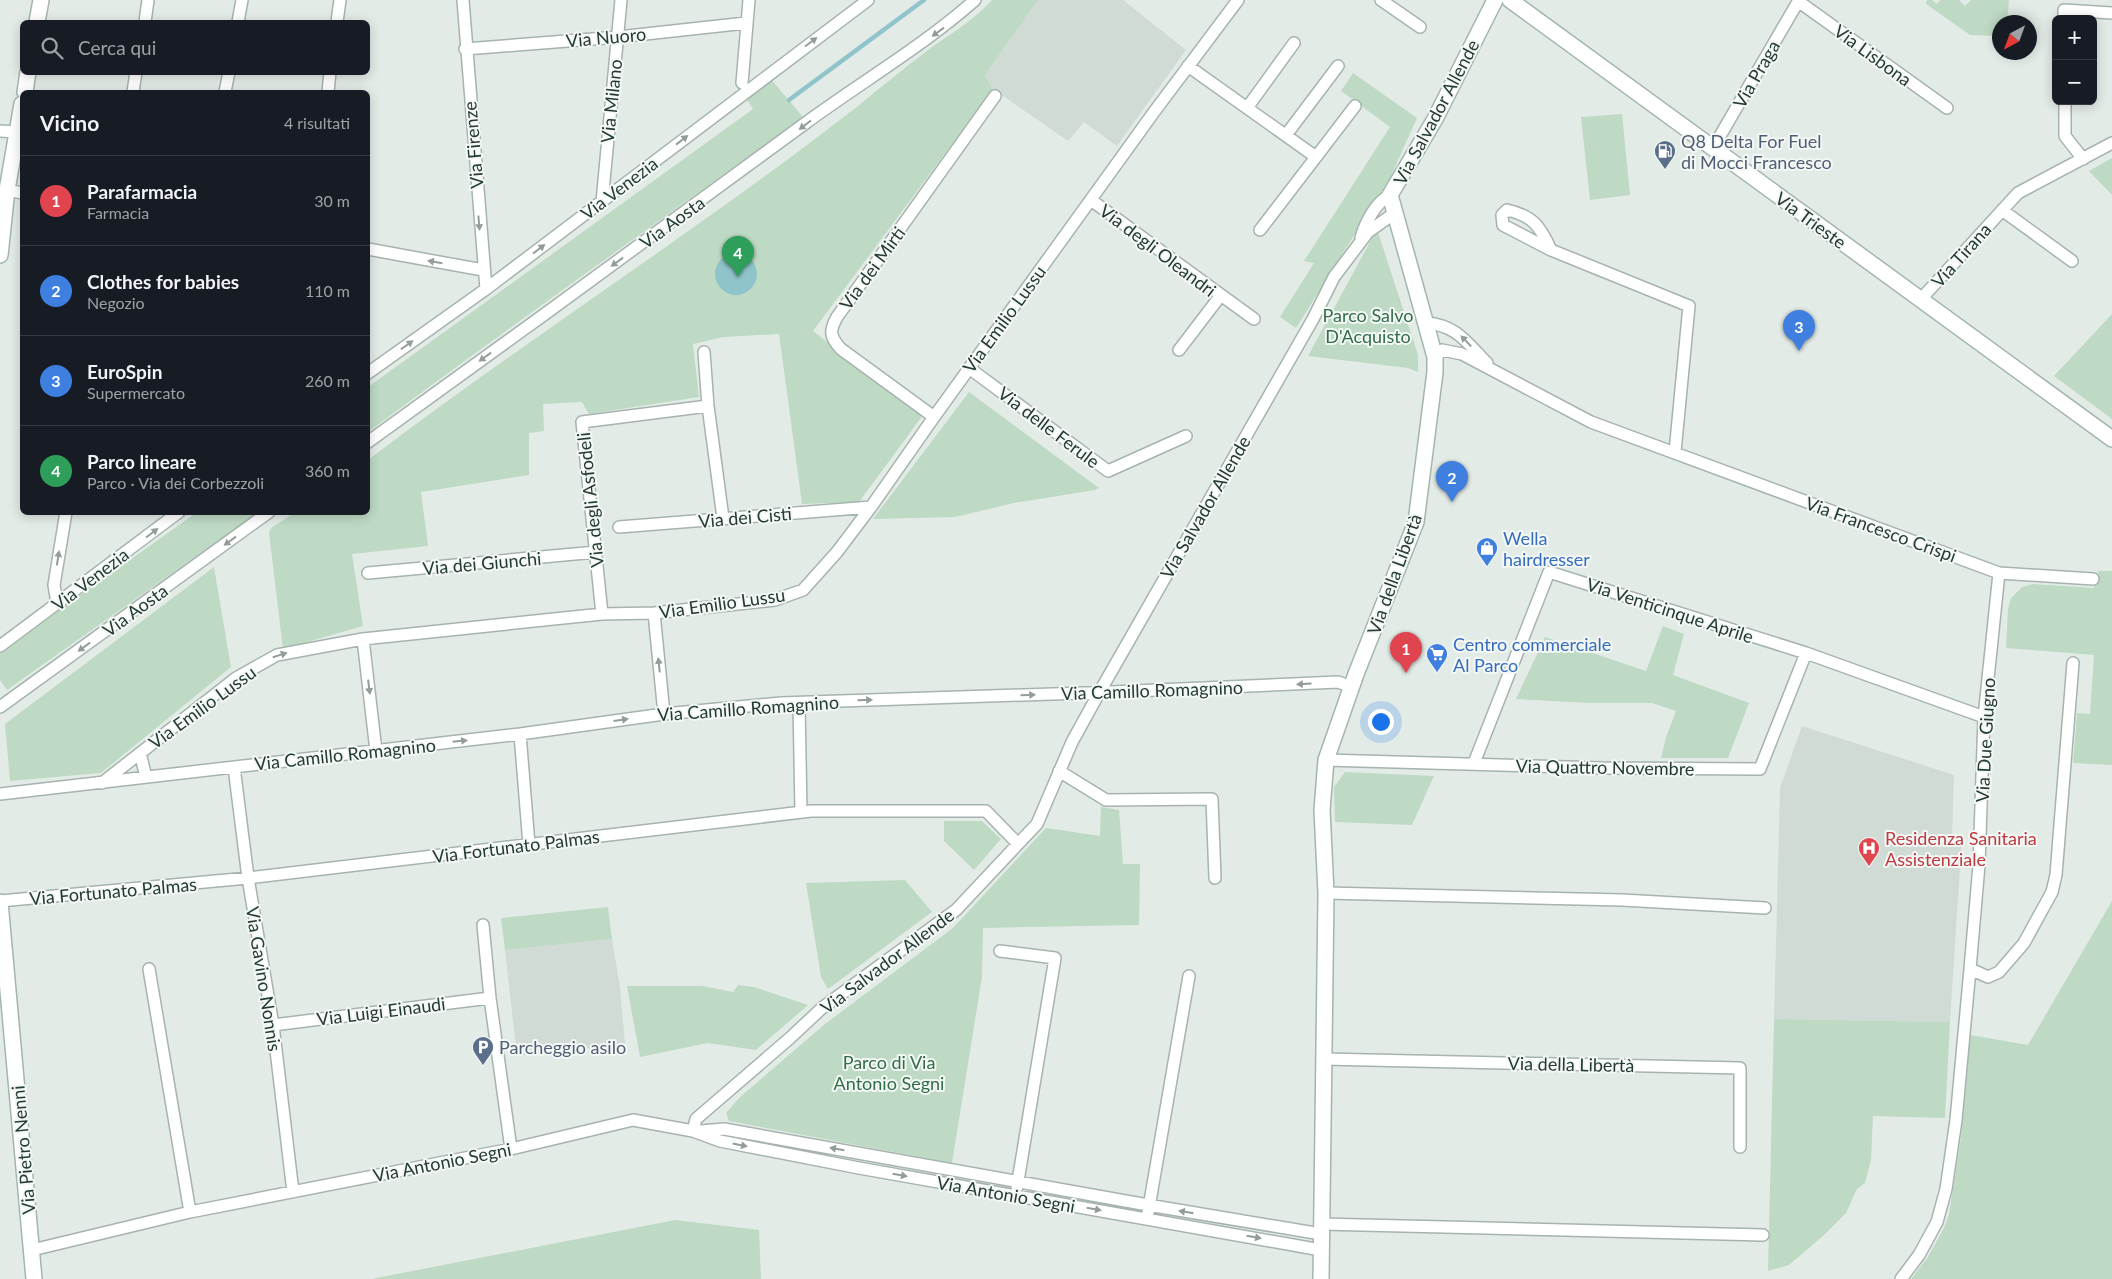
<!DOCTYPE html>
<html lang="it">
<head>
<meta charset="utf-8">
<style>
  :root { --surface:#171b24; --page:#242831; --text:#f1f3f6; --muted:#9ea1a6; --line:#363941; --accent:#b45309 }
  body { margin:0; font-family:Lato,sans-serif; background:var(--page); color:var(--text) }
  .controls { position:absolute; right:15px; top:15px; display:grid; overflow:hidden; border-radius:8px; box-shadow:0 2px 12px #0003 }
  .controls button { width:45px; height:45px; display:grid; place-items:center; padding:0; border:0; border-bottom:1px solid var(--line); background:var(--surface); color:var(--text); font:25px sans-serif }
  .compass { position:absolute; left:1992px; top:15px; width:45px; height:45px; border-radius:50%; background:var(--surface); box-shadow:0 2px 12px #0003; rotate:221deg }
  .you { position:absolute; left:1380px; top:721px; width:18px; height:18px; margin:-12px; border:4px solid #fff; border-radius:50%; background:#1a73e8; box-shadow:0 0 0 8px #1a73e833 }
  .badge { display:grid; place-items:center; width:32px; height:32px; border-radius:50%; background:var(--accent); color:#fff; font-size:16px; font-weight:700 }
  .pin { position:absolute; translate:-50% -41px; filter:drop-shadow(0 1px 2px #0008) }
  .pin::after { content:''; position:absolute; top:26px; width:18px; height:15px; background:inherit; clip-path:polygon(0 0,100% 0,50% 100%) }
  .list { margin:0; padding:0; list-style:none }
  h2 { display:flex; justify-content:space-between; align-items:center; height:65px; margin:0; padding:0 20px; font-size:21px }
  h2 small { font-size:16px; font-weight:400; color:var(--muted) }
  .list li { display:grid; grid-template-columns:32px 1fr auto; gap:15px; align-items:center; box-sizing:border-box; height:90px; padding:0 20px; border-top:1px solid var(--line) }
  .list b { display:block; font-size:19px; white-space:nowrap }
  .list p { margin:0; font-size:16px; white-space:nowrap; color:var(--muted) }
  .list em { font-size:16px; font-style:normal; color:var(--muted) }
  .icon { flex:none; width:28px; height:28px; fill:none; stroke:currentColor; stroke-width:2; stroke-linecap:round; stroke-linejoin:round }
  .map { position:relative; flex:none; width:2112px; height:1279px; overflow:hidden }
  .search { position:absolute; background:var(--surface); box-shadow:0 2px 12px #0003; left:20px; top:20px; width:350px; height:55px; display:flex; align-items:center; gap:12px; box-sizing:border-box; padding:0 18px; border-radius:8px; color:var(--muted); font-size:19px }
  .panel { position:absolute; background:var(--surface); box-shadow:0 2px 12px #0003; left:20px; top:90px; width:350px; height:425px; border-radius:8px }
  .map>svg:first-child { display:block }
  .built { fill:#d1dbd6 }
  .green { fill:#bedac4 }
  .water { fill:#90c4cb }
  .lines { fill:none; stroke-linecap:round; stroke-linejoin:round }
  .stream { stroke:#90c4cb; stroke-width:4.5 }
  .street-casing { stroke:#a6b3ae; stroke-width:14 }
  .secondary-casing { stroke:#a2b6ae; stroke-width:18 }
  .street { stroke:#fff; stroke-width:11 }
  .secondary { stroke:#fff; stroke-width:15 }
  .oneway { fill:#929d9a }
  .labels { text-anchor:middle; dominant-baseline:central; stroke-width:4; stroke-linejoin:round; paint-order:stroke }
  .street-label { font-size:18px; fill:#243b34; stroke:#f3f8f5 }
  .service-label { font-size:18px; fill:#4e5e75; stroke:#f3f8f5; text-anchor:start }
  .park-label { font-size:18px; fill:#326d47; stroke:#f3f8f5 }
  .shop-label { font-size:18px; fill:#366cbe; stroke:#f3f8f5; text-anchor:start }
  .health-label { font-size:18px; fill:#be3a42; stroke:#f3f8f5; text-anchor:start }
</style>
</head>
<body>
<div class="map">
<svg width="2112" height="1279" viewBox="0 0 2112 1279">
  <rect width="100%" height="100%" fill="#e3ebe7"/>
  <path class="built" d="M 1038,0 L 1123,0 L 1186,50 L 1117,146 L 1084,122 L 1068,141 L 993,89 L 985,75 Z
    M 1802,726 L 1954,775 L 1952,836 L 1962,838 L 1950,1022 L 1774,1019 L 1780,788 Z
    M 612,939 L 620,987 L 625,1044 L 517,1056 L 505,950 Z"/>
  <path class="green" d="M 992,0 L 1038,0 L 985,75 L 993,89 L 813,331 L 923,415 L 859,502 L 802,504 L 779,334 L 724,337 L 693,344 L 699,397 L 589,414 L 582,402 L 543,404 L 544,431 L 529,433 L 529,475 L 421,492 L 428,546 L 352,554 L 363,626 L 283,649 L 269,533 L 271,528 L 294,513 L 368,512 L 368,460 C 528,338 699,230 858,106 C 881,87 904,68 928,50 C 950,34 974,20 992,0 Z
    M 1927,0 L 1932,0 L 1937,4 L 1940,0 L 1959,0 L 1965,6 L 1971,0 L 2009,0 L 2007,22 L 2000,22 L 1999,36 L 1970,35 L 1926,4 Z
    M 1353,73 L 1417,118 L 1390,178 L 1296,328 L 1280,317 L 1314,263 L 1304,261 L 1390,127 L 1341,91 Z
    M 770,78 L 803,117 C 658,222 512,325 368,432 L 368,387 L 753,109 L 746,98 Z
    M 1622,114 L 1630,195 L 1590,200 L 1581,117 Z
    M 2112,158 L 2112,195 L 2089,171 Z
    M 1377,229 L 1418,355 L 1418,372 L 1408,368 L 1308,356 Z
    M 2112,314 L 2112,419 L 2054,376 Z
    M 969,392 L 1099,488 L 1095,490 L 1014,503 L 955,517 L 873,519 Z
    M 196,513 L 257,513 L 7,690 L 0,680 L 0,652 Z
    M 214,567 L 231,667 L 101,773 L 10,781 L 5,724 Z
    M 2098,571 L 2112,571 L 2112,765 L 2073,763 L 2077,713 L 2090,714 L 2094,655 L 2006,648 L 2008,609 L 2011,598 L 2022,587 L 2033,584 L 2094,588 Z
    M 1663,626 L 1684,634 L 1673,675 L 1749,703 L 1728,758 L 1661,758 L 1666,737 L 1676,711 L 1652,703 L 1590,703 L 1516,699 L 1545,637 L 1646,671 Z
    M 1345,772 L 1434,776 L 1412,825 L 1335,822 L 1334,787 Z
    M 1101,807 L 1119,810 L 1123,864 L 1140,864 L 1139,925 L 983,928 L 982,977 L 952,1163 L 729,1121 L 726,1113 L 740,1097 L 825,1024 L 953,928 L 1046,828 L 1100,836 Z
    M 944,821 L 982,821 L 1001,839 L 974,870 L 944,841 Z
    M 905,880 L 932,912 L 828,989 L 821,977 L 806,883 Z
    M 2112,901 L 2112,1279 L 1911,1279 L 1928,1257 L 1944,1228 L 1949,1214 L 1961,1138 L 1970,1035 L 2028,1045 Z
    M 608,907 L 612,939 L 505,950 L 501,918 Z
    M 738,985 L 754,987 L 808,1005 L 756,1050 L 708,1043 L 640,1057 L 627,986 L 703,986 L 733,992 Z
    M 1774,1019 L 1950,1022 L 1945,1118 L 1873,1116 L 1871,1160 L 1865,1183 L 1857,1189 L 1846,1213 L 1823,1236 L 1789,1265 L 1768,1271 Z
    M 675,1220 L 759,1230 L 761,1279 L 371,1279 Z"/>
  <path class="water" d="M715 274a21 21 0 1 1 42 0a21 21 0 1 1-42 0Z"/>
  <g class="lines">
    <path class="stream" d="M 789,100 L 924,0"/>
    <g class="street-casing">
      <path id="street" d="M 463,0 L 486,289
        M 1381,0 L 1420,27
        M 1798,1 L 1947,108
        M 2064,19 L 2064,10 L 2112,13
        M 145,22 L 148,0
        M 238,22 L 242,0
        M 337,22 L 340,0
        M 465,49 L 618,37 L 746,23
        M 1188,66 L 1316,157 L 1260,230
        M 742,83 L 749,0
        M 133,92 L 136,72
        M 225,92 L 229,72
        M 328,92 L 330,72
        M 2065,101 L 2065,136 L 2083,159
        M 1247,108 L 1294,43
        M 0,131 L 17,132
        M 1286,135 L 1338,66
        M 1713,148 L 1799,0
        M 1316,157 L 1355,106
        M 7,190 L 22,193
        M 1091,200 L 1221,295 L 1179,350
        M 602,202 L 621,0
        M 2002,210 L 2072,261
        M 1361,238 C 1365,223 1376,202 1390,195
        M 368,249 L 483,270
        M 1551,250 C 1540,226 1533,216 1507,210 L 1502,215 L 1503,225 L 1551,250 L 1689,306 L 1675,452
        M 1221,295 L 1254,319
        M 1921,299 L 2018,193 L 2112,143
        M 1426,323 C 1457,325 1467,343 1487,363
        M 704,352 L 708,406 L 723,518
        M 1435,357 L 1442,350 L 1462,354 L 1591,422 L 1999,573 L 2093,579
        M 969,368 L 1108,471 L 1186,436
        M 368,373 L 486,289 L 868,0
        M 934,417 L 841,349 C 830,337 829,331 837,317 L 995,96
        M 368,442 C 515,336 661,230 807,122 C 863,81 923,46 975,0
        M 619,527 L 871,507
        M 368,573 L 596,552
        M 1999,573 L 1984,717 L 1979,865 L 1970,969 L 1988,977 L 1999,972 L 2024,943 L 2052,892 L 2056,875 L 2073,663
        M 57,603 L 54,585 L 66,512
        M 654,613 L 664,714
        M 602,614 L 582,422 L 708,406
        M 363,639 L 376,751
        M 0,646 L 179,512
        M 799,703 L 801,812
        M 0,707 L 269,512
        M 520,734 L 529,845
        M 140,753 L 146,777
        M 1326,760 L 1603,768 L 1760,769 L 1806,653
        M 1474,763 L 1549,572 L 1806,653 L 1984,717
        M 234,767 L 248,878 L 273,1025 L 293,1192
        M 1059,771 L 1106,800 L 1212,799 L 1215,878
        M 102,783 L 236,678 L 277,655 L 363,639 L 602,614 L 654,613 L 775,600 L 803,590 L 837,552 L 871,507 L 934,417 L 1154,112 L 1238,0
        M 0,794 L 520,734 L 664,714 L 781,703 L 1111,692 L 1338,682 L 1352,687
        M 1326,893 L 1622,900 L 1765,908
        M 0,901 L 248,878 L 811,811 L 986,811 L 1018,844
        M 483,925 L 490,998 L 511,1149
        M 1000,951 L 1055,958 L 1017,1187
        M 149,969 L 190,1212
        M 273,1025 L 490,998
        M 1323,1059 L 1740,1068 L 1740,1147
        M 693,1131 L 696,1119 L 790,1038 L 822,1008 L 956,910 L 1018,844 L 1037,824 L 1072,742 L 1099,693 L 1313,319 L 1334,277 L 1368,232 L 1396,212
        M 700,1131 L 724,1129 L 1148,1205 L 1321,1234
        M 1148,1213 L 1189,976
        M 1321,1224 L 1763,1235
        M 32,1250 L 190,1212 L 511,1149 L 633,1120 L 693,1131 L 720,1141 L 859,1168 L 1321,1250
        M 1901,1279 L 1919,1255 L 1937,1222 L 1946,1189 L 1956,1120 L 1970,969"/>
    </g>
    <g class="secondary-casing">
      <path id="secondary" d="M 1510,0 L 2112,439
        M 37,22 L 41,0
        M 25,92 L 28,72
        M 0,255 L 7,190 L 22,104
        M 0,902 L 34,1279
        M 1321,1279 L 1326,893 L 1322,810 L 1326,760 L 1356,674 L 1416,522 L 1435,372 L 1435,357 L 1390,195 L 1435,119 L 1495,0"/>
    </g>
    <use href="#street" class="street"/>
    <use href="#secondary" class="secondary"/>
  </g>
  <defs><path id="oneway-solid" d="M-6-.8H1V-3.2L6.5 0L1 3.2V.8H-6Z" transform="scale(1.25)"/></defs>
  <g class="oneway">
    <use href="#oneway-solid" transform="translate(938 32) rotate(144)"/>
    <use href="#oneway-solid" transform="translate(811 42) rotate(-37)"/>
    <use href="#oneway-solid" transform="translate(805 125) rotate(143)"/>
    <use href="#oneway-solid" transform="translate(682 140) rotate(-38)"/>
    <use href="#oneway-solid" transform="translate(479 223) rotate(85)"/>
    <use href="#oneway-solid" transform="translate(539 249) rotate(-37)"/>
    <use href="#oneway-solid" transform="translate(435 262) rotate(-170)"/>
    <use href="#oneway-solid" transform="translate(617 262) rotate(144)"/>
    <use href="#oneway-solid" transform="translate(1466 341) rotate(-134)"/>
    <use href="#oneway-solid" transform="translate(407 345) rotate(-35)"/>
    <use href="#oneway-solid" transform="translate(485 357) rotate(144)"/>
    <use href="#oneway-solid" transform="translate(152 533) rotate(-37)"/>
    <use href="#oneway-solid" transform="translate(230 541) rotate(144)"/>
    <use href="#oneway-solid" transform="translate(58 558) rotate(-81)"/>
    <use href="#oneway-solid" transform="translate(84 647) rotate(144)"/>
    <use href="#oneway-solid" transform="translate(280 655) rotate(-18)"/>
    <use href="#oneway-solid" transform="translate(659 665) rotate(-96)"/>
    <use href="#oneway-solid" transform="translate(1304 684) rotate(177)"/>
    <use href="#oneway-solid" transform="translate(369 687) rotate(83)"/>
    <use href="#oneway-solid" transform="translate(1028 695) rotate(-2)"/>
    <use href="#oneway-solid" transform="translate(865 700) rotate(-2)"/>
    <use href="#oneway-solid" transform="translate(621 720) rotate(-8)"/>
    <use href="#oneway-solid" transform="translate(460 741) rotate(-6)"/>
    <use href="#oneway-solid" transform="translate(740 1145) rotate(11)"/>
    <use href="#oneway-solid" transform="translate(837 1149) rotate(-170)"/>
    <use href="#oneway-solid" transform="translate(900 1175) rotate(10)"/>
    <use href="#oneway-solid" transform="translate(1094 1209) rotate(10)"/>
    <use href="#oneway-solid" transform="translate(1186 1212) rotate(-171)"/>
    <use href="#oneway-solid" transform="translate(1254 1237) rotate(10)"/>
  </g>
  <defs>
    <g id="fuel-pin" transform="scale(1.125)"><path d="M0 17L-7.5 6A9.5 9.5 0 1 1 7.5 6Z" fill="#5c6f8a" stroke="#f3f8f5"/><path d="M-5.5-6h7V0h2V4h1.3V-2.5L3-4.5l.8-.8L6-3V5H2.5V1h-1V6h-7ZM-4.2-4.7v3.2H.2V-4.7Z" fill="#fff"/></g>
    <g id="shop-pin" transform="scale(1.125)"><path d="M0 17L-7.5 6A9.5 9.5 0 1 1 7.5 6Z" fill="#3f7fe0" stroke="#f3f8f5"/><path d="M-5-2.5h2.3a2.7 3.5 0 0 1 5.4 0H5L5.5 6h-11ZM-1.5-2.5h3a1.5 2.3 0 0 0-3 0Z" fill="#fff"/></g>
    <g id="supermarket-pin" transform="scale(1.125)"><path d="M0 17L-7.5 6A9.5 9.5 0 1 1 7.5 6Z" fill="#3f7fe0" stroke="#f3f8f5"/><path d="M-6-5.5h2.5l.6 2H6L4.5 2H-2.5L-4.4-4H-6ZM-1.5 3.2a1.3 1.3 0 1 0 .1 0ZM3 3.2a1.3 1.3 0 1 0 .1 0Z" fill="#fff"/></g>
    <g id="hospital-pin" transform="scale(1.125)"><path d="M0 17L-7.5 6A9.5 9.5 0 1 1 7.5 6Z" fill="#e0444e" stroke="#f3f8f5"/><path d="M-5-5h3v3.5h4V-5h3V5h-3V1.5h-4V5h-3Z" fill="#fff"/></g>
    <g id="parking-pin" transform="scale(1.125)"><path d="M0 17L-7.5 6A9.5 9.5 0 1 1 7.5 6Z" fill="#5c6f8a" stroke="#f3f8f5"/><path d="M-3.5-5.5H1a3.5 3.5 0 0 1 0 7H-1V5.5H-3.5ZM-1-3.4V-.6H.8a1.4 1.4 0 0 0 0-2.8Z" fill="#fff"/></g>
  </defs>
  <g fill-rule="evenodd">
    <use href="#fuel-pin" x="1665" y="151"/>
    <use href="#shop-pin" x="1487" y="548"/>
    <use href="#supermarket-pin" x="1437" y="654"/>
    <use href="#hospital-pin" x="1869" y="848"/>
    <use href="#parking-pin" x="483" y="1047"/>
  </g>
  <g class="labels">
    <g class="street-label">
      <text transform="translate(606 37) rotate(-5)">Via Nuoro</text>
      <text transform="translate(1873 55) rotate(36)">Via Lisbona</text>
      <text transform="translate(1756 74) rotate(-60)">Via Praga</text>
      <text transform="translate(611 101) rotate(-84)">Via Milano</text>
      <text transform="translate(1436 112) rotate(-62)">Via Salvador Allende</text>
      <text transform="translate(473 145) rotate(-95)">Via Firenze</text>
      <text transform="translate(619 188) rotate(-37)">Via Venezia</text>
      <text transform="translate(1811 220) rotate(36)">Via Trieste</text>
      <text transform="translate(672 222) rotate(-36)">Via Aosta</text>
      <text transform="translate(1158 250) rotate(37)">Via degli Oleandri</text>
      <text transform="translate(1961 255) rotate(-48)">Via Tirana</text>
      <text transform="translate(872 268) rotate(-54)">Via dei Mirti</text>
      <text transform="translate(1004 319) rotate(-54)">Via Emilio Lussu</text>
      <text transform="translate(1049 427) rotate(37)">Via delle Ferule</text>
      <text transform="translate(590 500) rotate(-96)">Via degli Asfodeli</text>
      <text transform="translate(1205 507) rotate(-60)">Via Salvador Allende</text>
      <text transform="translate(745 517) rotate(-5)">Via dei Cisti</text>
      <text transform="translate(1881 529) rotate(20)">Via Francesco Crispi</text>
      <text transform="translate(482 563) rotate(-5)">Via dei Giunchi</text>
      <text transform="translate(1394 574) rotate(-70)">Via della Libertà</text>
      <text transform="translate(90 579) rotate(-37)">Via Venezia</text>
      <text transform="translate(722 603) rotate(-8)">Via Emilio Lussu</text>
      <text transform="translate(135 610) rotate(-36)">Via Aosta</text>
      <text transform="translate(1670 610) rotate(18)">Via Venticinque Aprile</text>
      <text transform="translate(1152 690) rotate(-2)">Via Camillo Romagnino</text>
      <text transform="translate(202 707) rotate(-36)">Via Emilio Lussu</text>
      <text transform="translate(748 708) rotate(-4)">Via Camillo Romagnino</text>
      <text transform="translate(1985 740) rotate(-87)">Via Due Giugno</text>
      <text transform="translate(345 754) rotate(-6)">Via Camillo Romagnino</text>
      <text transform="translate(1605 767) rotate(1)">Via Quattro Novembre</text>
      <text transform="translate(516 846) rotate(-7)">Via Fortunato Palmas</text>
      <text transform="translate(113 891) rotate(-5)">Via Fortunato Palmas</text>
      <text transform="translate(887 961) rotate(-37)">Via Salvador Allende</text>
      <text transform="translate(264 979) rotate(81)">Via Gavino Nonnis</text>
      <text transform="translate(381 1011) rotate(-7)">Via Luigi Einaudi</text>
      <text transform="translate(1571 1064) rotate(1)">Via della Libertà</text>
      <text transform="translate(23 1150) rotate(-95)">Via Pietro Nenni</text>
      <text transform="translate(442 1162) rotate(-11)">Via Antonio Segni</text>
      <text transform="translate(1006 1194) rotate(10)">Via Antonio Segni</text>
    </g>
    <g class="service-label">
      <text x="1681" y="141">Q8 Delta For Fuel<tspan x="1681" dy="21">di Mocci Francesco</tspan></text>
      <text x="499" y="1047">Parcheggio asilo</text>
    </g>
    <g class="park-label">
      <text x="1368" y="315">Parco Salvo<tspan x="1368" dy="21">D'Acquisto</tspan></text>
      <text x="889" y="1062">Parco di Via<tspan x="889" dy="21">Antonio Segni</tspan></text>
    </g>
    <g class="shop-label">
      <text x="1503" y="538">Wella<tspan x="1503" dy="21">hairdresser</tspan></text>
      <text x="1453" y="644">Centro commerciale<tspan x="1453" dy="21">Al Parco</tspan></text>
    </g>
    <g class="health-label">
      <text x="1885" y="838">Residenza Sanitaria<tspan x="1885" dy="21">Assistenziale</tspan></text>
    </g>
  </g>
</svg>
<div class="controls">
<button>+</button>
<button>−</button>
</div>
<svg class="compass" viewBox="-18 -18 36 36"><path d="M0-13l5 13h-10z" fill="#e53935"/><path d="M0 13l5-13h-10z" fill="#9ea1a6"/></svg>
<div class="you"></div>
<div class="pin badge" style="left:1406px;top:673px;background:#e0444e">1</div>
<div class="pin badge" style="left:1452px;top:502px;background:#3f7fe0">2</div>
<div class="pin badge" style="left:1799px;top:351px;background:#3f7fe0">3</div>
<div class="pin badge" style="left:738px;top:277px;background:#2e9e5b">4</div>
<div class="search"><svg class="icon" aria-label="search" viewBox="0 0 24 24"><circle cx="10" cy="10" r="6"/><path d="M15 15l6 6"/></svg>Cerca qui</div>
<section class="panel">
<h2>Vicino<small>4 risultati</small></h2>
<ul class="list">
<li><span class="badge" style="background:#e0444e">1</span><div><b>Parafarmacia</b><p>Farmacia</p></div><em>30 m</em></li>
<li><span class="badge" style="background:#3f7fe0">2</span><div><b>Clothes for babies</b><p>Negozio</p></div><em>110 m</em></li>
<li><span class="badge" style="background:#3f7fe0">3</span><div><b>EuroSpin</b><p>Supermercato</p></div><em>260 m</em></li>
<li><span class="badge" style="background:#2e9e5b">4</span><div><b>Parco lineare</b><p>Parco · Via dei Corbezzoli</p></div><em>360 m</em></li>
</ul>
</section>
</div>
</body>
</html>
